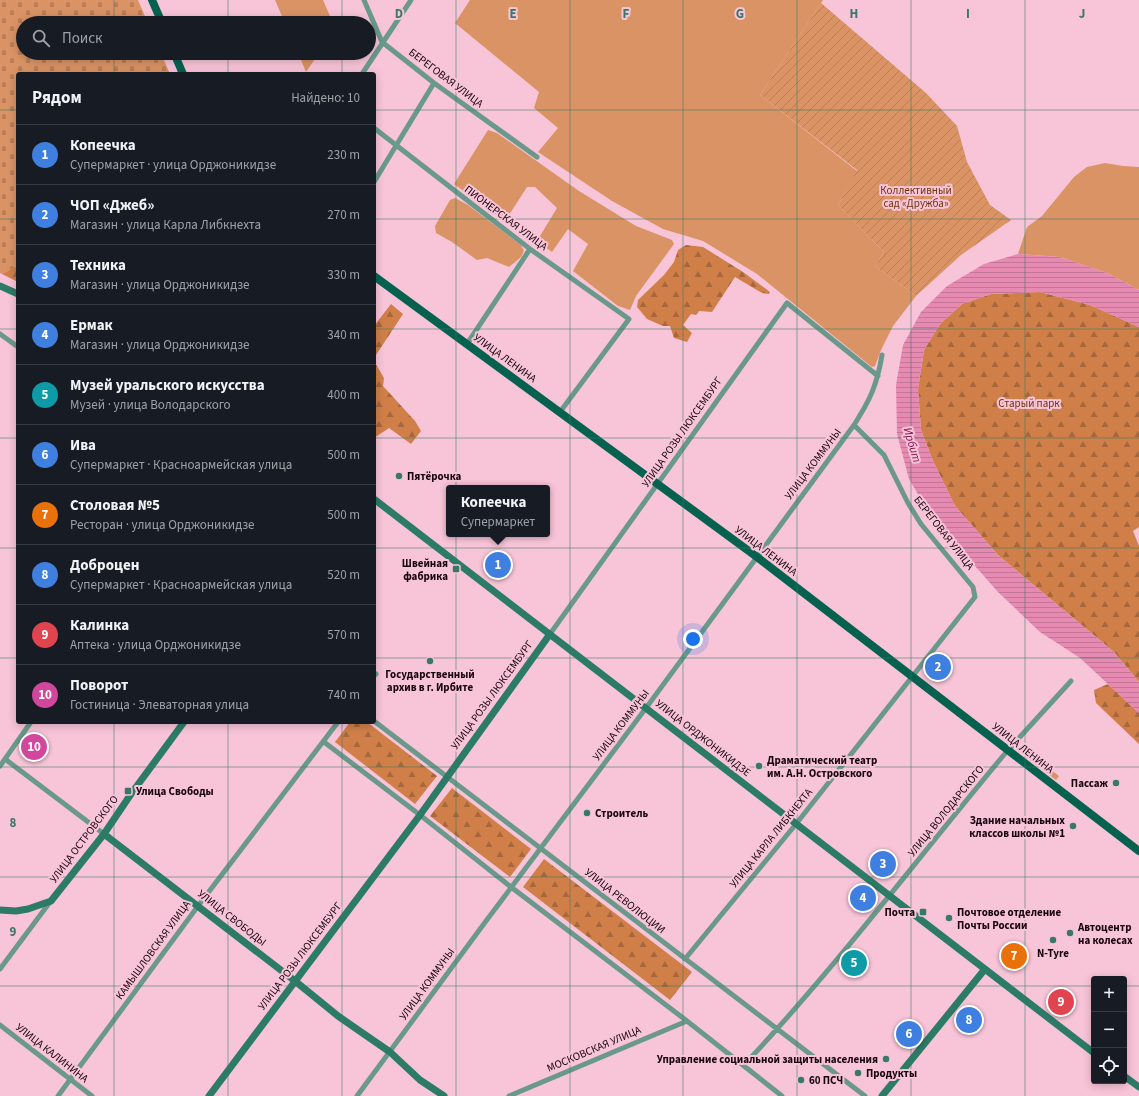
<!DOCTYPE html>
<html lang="ru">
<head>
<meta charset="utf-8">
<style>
  :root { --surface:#171b24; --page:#20242c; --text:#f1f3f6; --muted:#9ea1a6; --line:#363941; --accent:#db2777 }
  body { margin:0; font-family:"Source Sans 3",sans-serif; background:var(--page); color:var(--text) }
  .controls { position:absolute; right:12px; bottom:12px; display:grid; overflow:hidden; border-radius:4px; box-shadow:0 2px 10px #0003 }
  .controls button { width:36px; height:36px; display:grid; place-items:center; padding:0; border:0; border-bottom:1px solid var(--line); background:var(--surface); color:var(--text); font:20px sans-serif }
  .you { position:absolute; left:693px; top:639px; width:14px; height:14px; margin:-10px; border:3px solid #fff; border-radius:50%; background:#1a73e8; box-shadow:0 0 0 6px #1a73e833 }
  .badge { display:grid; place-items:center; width:26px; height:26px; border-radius:50%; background:var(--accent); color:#fff; font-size:13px; font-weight:700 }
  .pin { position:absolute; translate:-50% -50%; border:2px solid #fff; box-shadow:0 1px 4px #0006 }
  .popup { position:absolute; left:446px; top:485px; width:104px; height:52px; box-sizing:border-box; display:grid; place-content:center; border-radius:4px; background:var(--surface); filter:drop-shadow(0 1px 3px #0005); font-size:13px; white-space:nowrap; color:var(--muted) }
  .popup b { font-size:15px; color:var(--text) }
  .popup::after { content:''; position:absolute; left:50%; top:100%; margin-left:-8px; border:8px solid transparent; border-top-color:var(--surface) }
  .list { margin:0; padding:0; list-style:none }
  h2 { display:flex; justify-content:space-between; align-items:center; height:52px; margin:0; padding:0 16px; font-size:17px }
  h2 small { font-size:13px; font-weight:400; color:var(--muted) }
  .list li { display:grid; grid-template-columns:26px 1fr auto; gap:12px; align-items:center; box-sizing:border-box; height:60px; padding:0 16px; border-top:1px solid var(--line) }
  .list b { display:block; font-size:15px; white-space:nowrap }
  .list p { margin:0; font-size:13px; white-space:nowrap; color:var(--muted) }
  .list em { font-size:13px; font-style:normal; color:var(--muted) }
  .icon { flex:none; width:22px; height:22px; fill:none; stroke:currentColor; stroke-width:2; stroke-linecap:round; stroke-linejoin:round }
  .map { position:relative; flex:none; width:1139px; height:1096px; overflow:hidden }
  .search { position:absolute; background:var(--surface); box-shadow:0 2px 10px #0003; left:16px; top:16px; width:360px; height:44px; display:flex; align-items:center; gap:10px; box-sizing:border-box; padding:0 14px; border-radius:22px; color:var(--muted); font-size:15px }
  .panel { position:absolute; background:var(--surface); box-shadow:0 2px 10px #0003; left:16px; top:72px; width:360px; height:652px; border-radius:4px }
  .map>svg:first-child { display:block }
  .grass { fill:#da9365 }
  .forest { fill:url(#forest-firs) }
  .cemetery { fill:url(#cemetery-stones) }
  .garden { fill:url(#garden-furrows) }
  .water { fill:url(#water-rules) }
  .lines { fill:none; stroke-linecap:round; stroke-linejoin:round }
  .street { stroke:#6a998b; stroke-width:5 }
  .secondary { stroke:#2c7b67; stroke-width:7 }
  .primary { stroke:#06624f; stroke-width:8 }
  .grid { fill:none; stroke:#387867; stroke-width:1; stroke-opacity:0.55 }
  .poi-dot { fill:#387867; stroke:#f8c4d8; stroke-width:1.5 }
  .labels { text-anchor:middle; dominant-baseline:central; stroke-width:4; stroke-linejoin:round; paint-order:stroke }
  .street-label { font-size:11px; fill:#18040d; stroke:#f8c4d8 }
  .park-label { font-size:11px; fill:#6a350a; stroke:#f8c4d8 }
  .poi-label { font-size:11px; font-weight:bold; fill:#18040d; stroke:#f8c4d8; text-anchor:start }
  .water-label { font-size:12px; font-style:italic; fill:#841652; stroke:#f8c4d8 }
  .grid-label { font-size:13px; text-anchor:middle; font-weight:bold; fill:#387867; stroke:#f8c4d8; stroke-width:4; stroke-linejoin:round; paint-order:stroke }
</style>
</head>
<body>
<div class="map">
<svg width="1139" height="1096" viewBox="0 0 1139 1096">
  <defs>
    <pattern id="forest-firs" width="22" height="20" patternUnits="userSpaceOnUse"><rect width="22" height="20" fill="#d07f49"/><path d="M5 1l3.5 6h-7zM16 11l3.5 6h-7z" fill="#a8663b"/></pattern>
    <pattern id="cemetery-stones" width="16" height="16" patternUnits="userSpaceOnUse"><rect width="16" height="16" fill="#da9365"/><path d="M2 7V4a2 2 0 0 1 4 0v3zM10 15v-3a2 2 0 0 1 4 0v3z" fill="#ba7d56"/></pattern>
    <pattern id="garden-furrows" width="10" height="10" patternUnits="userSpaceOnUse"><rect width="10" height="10" fill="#da9365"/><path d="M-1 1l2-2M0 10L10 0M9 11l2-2" fill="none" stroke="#ba7d56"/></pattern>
    <pattern id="water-rules" width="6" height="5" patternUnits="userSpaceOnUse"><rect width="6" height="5" fill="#e78ab2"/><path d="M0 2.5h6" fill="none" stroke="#c57598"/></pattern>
  </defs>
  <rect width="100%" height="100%" fill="#f8c4d8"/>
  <path class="grass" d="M 275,0 L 323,0 L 333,23 L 285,23 Z
    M 470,0 L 823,0 L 760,95 L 857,171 L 838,205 L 884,252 L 875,266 L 916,296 L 893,326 L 881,350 L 875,366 L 872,367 L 757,274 L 703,241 L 663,229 L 612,201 L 538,152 L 558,128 L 534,108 L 539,92 L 455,23 Z
    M 298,53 L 319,53 L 306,72 Z
    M 488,130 L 497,133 L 579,191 L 636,226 L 672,240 L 674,244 L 636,296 L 630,310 L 618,306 L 573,271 L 588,244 L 568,229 L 552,252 L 537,241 L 557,208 L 535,187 L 527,187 L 511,212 L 502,219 L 454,184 Z
    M 1105,163 L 1123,166 L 1139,167 L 1139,290 L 1107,273 L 1060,257 L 1018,254 L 1027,227 L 1042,216 L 1074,177 L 1087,167 Z
    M 455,198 L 468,205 L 521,245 L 524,251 L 521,257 L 509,267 L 487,258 L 477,260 L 452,242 L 436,233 L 435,226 L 450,200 Z
    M 1020,746 L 1059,776 L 1056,780 L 1022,754 L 1020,751 Z"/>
  <path class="forest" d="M 686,245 L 703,247 L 743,272 L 770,292 L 769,294 L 762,293 L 735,277 L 712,312 L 699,311 L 696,315 L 691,314 L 683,325 L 692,333 L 687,342 L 674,338 L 670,326 L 663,326 L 647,319 L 637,307 L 638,300 L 664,275 L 674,262 L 678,250 Z
    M 18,265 L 18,282 L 2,274 Z
    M 1040,292 L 1090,305 L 1139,327 L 1139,527 L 1133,531 L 1139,546 L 1139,682 L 1114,652 L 999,556 L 955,506 L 933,461 L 921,430 L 918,389 L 924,350 L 940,324 L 962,304 L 991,294 Z
    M 391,304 L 403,314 L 374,358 L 374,326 Z
    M 374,361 L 384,378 L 383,386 L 415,421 L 421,431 L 411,444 L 389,428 L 374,438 Z
    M 1108,684 L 1139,713 L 1139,744 L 1096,703 L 1094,690 Z
    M 350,722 L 367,722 L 437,776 L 415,804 L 335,742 Z
    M 452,788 L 531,849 L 510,877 L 430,816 Z
    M 544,859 L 692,972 L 670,1000 L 523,887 Z"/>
  <path class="cemetery" d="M 0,0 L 138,0 L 148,23 L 23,23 L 23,53 L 161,53 L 170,74 L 18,74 L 18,265 L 2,274 L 0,273 Z"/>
  <path class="garden" d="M 821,3 L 926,93 L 957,126 L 967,162 L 990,205 L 1011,220 L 961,255 L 916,296 L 875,266 L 884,252 L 838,205 L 857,170 L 760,95 Z"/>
  <path class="water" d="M 1018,254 L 1060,257 L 1107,273 L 1139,290 L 1139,327 L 1090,305 L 1040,292 L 991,294 L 962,304 L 940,324 L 924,350 L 918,389 L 921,430 L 933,461 L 955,506 L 999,556 L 1114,652 L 1139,682 L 1139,713 L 1080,658 L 1040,632 L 998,592 L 931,516 L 909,479 L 897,434 L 896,385 L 903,345 L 921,312 L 947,286 L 984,264 Z"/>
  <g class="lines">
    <path class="street" d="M 364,0 L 382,42 L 434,83 L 537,157
      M 362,74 L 411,0
      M 374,128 L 530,249 L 629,319 L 560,412
      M 374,182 L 434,83
      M 0,334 L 18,347
      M 467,344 L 530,249
      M 550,634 L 787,303 L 878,376
      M 374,676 L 376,674
      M 374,721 L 865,1096
      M 324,742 L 420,815 L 511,887 L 687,1021 L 782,1096
      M 5,759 L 104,834
      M 0,766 L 31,722
      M 685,959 L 796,824 L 975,597 L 973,587 L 968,581 L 921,524 L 908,503 L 884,455 L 854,425
      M 0,969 L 50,902
      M 0,1025 L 92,1096
      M 744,1065 C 838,965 920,855 1008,750 C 1029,727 1050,704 1071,681
      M 58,1096 L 198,906 L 338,722
      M 357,1096 L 486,921 L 646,708 L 854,425 C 870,400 877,385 882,355
      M 509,1096 L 687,1021"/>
    <path class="secondary" d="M 0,286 L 18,294
      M 374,499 L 1094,1053
      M 104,834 L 295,981 L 338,1016 L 390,1052 L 420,1080 L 444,1096
      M 0,910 L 16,911 L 28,909 L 51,901 L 104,834 L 131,794 L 184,722
      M 1124,1076 L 1139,1087
      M 209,1096 L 420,815 L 550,634
      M 882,1096 L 985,969"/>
    <path class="primary" d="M 152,0 L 162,23
      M 174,53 L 183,74
      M 374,276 L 757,557 L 1139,851"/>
  </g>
  <path class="grid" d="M 114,0 L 114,23M 228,0 L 228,23M 342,0 L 342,23M 456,0 L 456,1096M 570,0 L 570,1096M 683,0 L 683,1096M 797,0 L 797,1096M 911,0 L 911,1096M 1025,0 L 1025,1096M 114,53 L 114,74M 228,53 L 228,74M 342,53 L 342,74M 0,110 L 18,110M 374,110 L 1139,110M 0,219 L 18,219M 374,219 L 1139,219M 0,329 L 18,329M 374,329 L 1139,329M 0,438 L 18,438M 374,438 L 1139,438M 0,548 L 18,548M 374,548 L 1139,548M 0,658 L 18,658M 374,658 L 1139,658M 114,722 L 114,1096M 228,722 L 228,1096M 342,722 L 342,1096M 0,767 L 1139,767M 0,877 L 1139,877M 0,986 L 1094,986M 1124,986 L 1139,986"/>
  <g class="poi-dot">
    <circle cx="399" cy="476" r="4"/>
    <rect x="452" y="565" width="8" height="8" rx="2"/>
    <circle cx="430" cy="661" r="4"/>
    <circle cx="759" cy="766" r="4"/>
    <circle cx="1116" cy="783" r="4"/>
    <rect x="124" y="787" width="8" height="8" rx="2"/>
    <circle cx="587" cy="813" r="4"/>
    <circle cx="1073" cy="826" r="4"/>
    <rect x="919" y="908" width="8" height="8" rx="2"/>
    <circle cx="949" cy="918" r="4"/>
    <circle cx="1070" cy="933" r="4"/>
    <circle cx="1053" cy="940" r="4"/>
    <circle cx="886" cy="1059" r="4"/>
    <circle cx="858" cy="1073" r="4"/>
    <circle cx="801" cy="1080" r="4"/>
  </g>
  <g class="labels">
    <g class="street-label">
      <text transform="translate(446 78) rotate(37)">БЕРЕГОВАЯ УЛИЦА</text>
      <text transform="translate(506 218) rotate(37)">ПИОНЕРСКАЯ УЛИЦА</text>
      <text transform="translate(505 358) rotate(36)">УЛИЦА ЛЕНИНА</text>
      <text transform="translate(682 432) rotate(-55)">УЛИЦА РОЗЫ ЛЮКСЕМБУРГ</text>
      <text transform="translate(813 464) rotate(-53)">УЛИЦА КОММУНЫ</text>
      <text transform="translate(944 533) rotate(52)">БЕРЕГОВАЯ УЛИЦА</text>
      <text transform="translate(766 551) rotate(37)">УЛИЦА ЛЕНИНА</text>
      <text transform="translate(492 695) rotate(-54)">УЛИЦА РОЗЫ ЛЮКСЕМБУРГ</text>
      <text transform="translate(621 725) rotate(-53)">УЛИЦА КОММУНЫ</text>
      <text transform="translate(703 738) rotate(38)">УЛИЦА ОРДЖОНИКИДЗЕ</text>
      <text transform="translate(1023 748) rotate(38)">УЛИЦА ЛЕНИНА</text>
      <text transform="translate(946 811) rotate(-51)">УЛИЦА ВОЛОДАРСКОГО</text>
      <text transform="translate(771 838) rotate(-51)">УЛИЦА КАРЛА ЛИБКНЕХТА</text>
      <text transform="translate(84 839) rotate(-53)">УЛИЦА ОСТРОВСКОГО</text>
      <text transform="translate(625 901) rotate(38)">УЛИЦА РЕВОЛЮЦИИ</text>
      <text transform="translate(232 918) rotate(38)">УЛИЦА СВОБОДЫ</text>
      <text transform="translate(153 950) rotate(-54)">КАМЫШЛОВСКАЯ УЛИЦА</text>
      <text transform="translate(300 956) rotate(-53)">УЛИЦА РОЗЫ ЛЮКСЕМБУРГ</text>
      <text transform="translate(427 984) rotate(-54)">УЛИЦА КОММУНЫ</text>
      <text transform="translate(594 1049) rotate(-23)">МОСКОВСКАЯ УЛИЦА</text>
      <text transform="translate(52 1053) rotate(38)">УЛИЦА КАЛИНИНА</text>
    </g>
    <g class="park-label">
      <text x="916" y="190">Коллективный<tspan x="916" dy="13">сад «Дружба»</tspan></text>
      <text x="1029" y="403">Старый парк</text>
    </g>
    <g class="poi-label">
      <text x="407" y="476">Пятёрочка</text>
      <text x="448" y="563" text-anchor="end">Швейная<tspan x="448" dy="13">фабрика</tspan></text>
      <text x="430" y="674" text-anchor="middle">Государственный<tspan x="430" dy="13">архив в г. Ирбите</tspan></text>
      <text x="767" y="760">Драматический театр<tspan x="767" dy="13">им. А.Н. Островского</tspan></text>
      <text x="1108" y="783" text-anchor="end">Пассаж</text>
      <text x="136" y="791">Улица Свободы</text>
      <text x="595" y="813">Строитель</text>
      <text x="1065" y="820" text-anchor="end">Здание начальных<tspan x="1065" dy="13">классов школы №1</tspan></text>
      <text x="915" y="912" text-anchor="end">Почта</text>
      <text x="957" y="912">Почтовое отделение<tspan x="957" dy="13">Почты России</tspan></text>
      <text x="1078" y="927">Автоцентр<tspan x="1078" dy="13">на колесах</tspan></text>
      <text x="1053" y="953" text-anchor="middle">N-Tyre</text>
      <text x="878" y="1059" text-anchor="end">Управление социальной защиты населения</text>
      <text x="866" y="1073">Продукты</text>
      <text x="809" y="1080">60 ПСЧ</text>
    </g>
    <g class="water-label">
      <text transform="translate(912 445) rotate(73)">Ирбит</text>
    </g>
  </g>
  <g class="grid-label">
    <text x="399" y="18">D</text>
    <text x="513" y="18">E</text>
    <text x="626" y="18">F</text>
    <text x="740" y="18">G</text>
    <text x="854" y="18">H</text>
    <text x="968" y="18">I</text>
    <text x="1082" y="18">J</text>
    <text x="13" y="827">8</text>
    <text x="13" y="936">9</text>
  </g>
</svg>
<div class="controls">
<button>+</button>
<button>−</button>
<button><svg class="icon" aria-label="locate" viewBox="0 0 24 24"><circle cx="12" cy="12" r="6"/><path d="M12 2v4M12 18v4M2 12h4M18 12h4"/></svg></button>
</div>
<div class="you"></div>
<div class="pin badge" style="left:498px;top:565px;background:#3f7fe0">1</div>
<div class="popup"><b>Копеечка</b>Супермаркет</div>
<div class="pin badge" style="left:938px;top:667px;background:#3f7fe0">2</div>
<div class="pin badge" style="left:883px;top:864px;background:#3f7fe0">3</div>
<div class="pin badge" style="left:863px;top:898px;background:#3f7fe0">4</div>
<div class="pin badge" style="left:854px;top:963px;background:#0f9aa8">5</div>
<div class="pin badge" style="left:909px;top:1034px;background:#3f7fe0">6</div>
<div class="pin badge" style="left:1014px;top:956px;background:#e8710a">7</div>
<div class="pin badge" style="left:969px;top:1020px;background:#3f7fe0">8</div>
<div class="pin badge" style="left:1061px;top:1002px;background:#e0444e">9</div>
<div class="pin badge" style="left:34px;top:747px;background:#d1479c">10</div>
<div class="search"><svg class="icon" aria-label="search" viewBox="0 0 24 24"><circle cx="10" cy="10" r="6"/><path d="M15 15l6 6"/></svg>Поиск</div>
<section class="panel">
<h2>Рядом<small>Найдено: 10</small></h2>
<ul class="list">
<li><span class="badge" style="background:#3f7fe0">1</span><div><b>Копеечка</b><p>Супермаркет · улица Орджоникидзе</p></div><em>230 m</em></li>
<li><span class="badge" style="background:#3f7fe0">2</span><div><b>ЧОП «Джеб»</b><p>Магазин · улица Карла Либкнехта</p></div><em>270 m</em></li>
<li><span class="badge" style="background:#3f7fe0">3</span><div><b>Техника</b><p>Магазин · улица Орджоникидзе</p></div><em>330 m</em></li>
<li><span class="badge" style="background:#3f7fe0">4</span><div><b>Ермак</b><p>Магазин · улица Орджоникидзе</p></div><em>340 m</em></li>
<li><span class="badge" style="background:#0f9aa8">5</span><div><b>Музей уральского искусства</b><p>Музей · улица Володарского</p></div><em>400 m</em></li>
<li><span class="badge" style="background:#3f7fe0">6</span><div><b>Ива</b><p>Супермаркет · Красноармейская улица</p></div><em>500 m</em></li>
<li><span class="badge" style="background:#e8710a">7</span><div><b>Столовая №5</b><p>Ресторан · улица Орджоникидзе</p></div><em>500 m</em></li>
<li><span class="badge" style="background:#3f7fe0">8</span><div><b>Доброцен</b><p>Супермаркет · Красноармейская улица</p></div><em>520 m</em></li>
<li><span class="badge" style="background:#e0444e">9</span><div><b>Калинка</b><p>Аптека · улица Орджоникидзе</p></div><em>570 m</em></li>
<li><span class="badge" style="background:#d1479c">10</span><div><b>Поворот</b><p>Гостиница · Элеваторная улица</p></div><em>740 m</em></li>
</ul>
</section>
</div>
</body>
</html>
